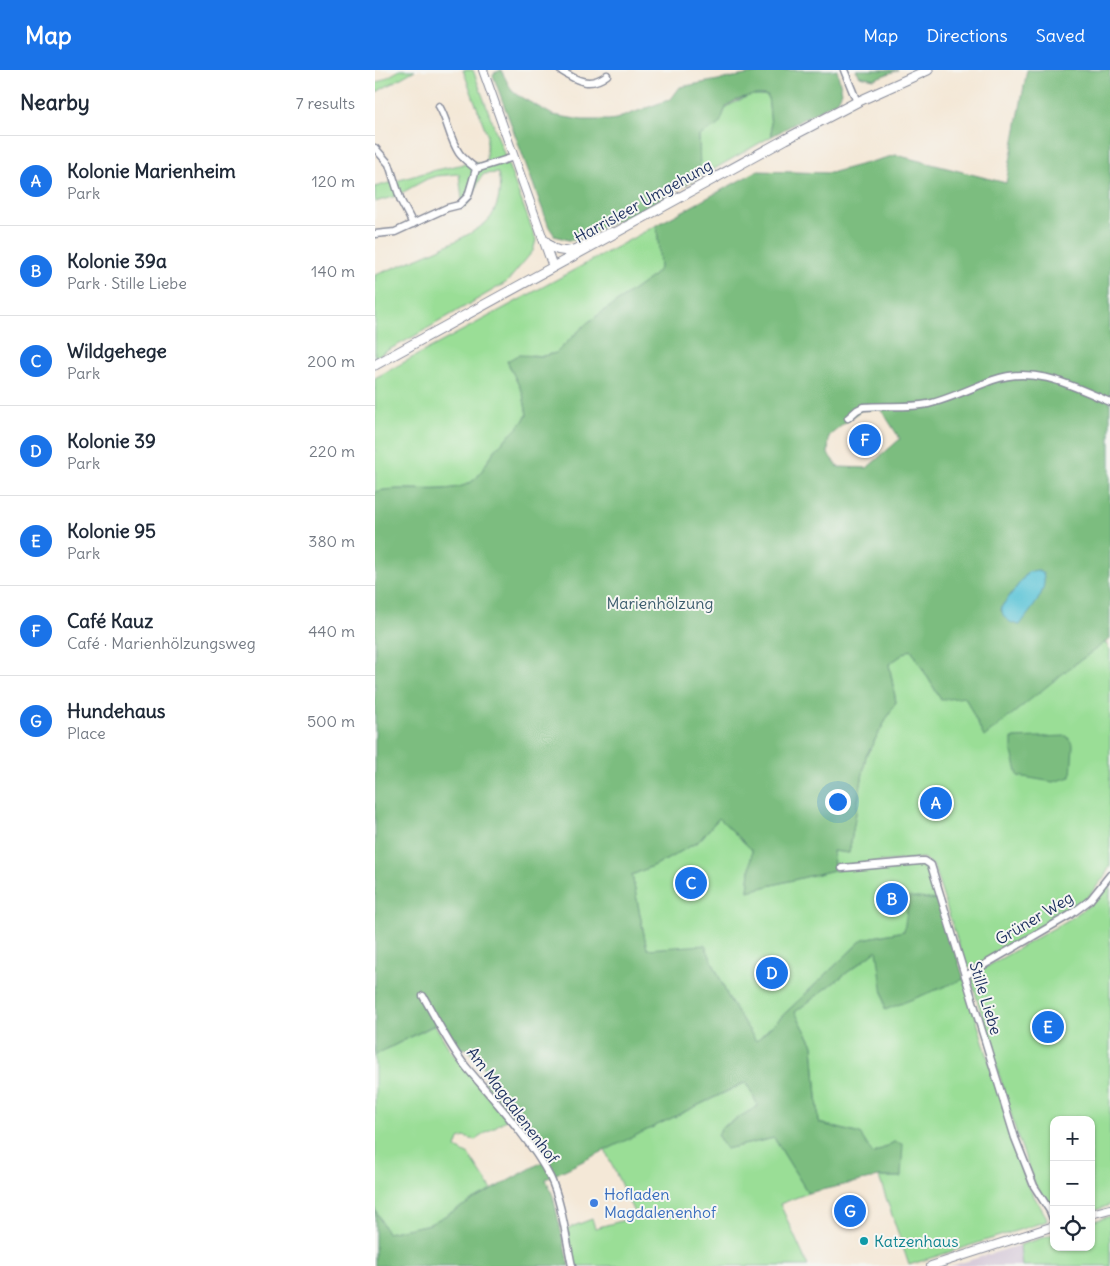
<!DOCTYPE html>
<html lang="en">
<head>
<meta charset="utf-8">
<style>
  :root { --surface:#fff; --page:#f2f2f3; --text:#1f2937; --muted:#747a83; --line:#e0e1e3; --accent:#1a73e8 }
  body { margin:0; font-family:Delius,sans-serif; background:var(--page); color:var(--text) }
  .controls { position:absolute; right:15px; bottom:15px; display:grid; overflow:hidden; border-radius:10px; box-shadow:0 1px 4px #0004 }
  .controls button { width:45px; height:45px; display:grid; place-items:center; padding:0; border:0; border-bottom:1px solid var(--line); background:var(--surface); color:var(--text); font:25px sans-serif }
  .you { position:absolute; left:462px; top:731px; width:18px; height:18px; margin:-12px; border:4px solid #fff; border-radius:50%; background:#1a73e8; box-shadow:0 0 0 8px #1a73e833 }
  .badge { display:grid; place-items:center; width:32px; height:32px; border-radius:50%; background:var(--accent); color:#fff; font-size:16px; font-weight:700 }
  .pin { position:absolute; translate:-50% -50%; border:2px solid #fff; box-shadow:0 1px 5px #0006 }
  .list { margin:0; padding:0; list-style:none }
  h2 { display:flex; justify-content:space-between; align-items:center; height:65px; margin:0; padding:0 20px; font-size:21px }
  h2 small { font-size:16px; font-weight:400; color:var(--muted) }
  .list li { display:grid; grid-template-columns:32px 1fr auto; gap:15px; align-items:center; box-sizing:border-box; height:90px; padding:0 20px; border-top:1px solid var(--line) }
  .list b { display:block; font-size:19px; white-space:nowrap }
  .list p { margin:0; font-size:16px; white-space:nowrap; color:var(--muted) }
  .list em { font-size:16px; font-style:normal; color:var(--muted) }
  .icon { flex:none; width:28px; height:28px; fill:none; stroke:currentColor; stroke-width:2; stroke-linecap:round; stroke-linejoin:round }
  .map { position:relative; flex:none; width:735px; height:1196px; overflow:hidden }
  header { display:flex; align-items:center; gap:30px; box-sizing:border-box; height:70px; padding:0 25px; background:var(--accent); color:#fff }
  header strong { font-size:24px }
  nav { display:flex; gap:28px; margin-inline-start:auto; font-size:18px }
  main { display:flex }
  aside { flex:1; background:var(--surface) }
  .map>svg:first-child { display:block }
  .industrial { fill:#cdbed2 }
  .green { fill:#9ade96; stroke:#5a867a }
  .forest { fill:#7bbd7f; stroke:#4b766e; fill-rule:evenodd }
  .water { fill:#5bc4d7; stroke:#3b7a9a }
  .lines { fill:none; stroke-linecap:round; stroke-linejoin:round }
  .minor-casing { stroke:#888c9a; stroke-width:9 }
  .tertiary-casing { stroke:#888c9a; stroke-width:10 }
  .secondary-casing { stroke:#888c9a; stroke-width:11 }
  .minor { stroke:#fff; stroke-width:6 }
  .tertiary { stroke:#fff; stroke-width:8 }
  .secondary { stroke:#fff; stroke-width:9 }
  .shop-dot { fill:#3f7fe0; stroke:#f6f6f2; stroke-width:2 }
  .culture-dot { fill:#0f9aa8; stroke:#f6f6f2; stroke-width:2 }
  .labels { text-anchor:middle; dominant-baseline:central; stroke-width:4; stroke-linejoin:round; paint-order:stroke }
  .street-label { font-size:16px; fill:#1b2f5e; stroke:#f6f6f2 }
  .park-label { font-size:16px; fill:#3b5b6c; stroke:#f6f6f2 }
  .shop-label { font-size:16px; fill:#366cbe; stroke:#f6f6f2; text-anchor:start }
  .culture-label { font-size:16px; fill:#0d838f; stroke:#f6f6f2; text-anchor:start }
</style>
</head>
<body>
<header>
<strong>Map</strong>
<nav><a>Map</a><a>Directions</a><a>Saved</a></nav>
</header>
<main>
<aside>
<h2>Nearby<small>7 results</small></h2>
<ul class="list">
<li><span class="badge">A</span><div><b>Kolonie Marienheim</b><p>Park</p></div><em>120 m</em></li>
<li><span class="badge">B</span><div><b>Kolonie 39a</b><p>Park · Stille Liebe</p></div><em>140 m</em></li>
<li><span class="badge">C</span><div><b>Wildgehege</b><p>Park</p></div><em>200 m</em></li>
<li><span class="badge">D</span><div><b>Kolonie 39</b><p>Park</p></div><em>220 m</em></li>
<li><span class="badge">E</span><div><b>Kolonie 95</b><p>Park</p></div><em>380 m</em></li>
<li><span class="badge">F</span><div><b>Café Kauz</b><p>Café · Marienhölzungsweg</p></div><em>440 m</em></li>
<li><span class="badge">G</span><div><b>Hundehaus</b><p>Place</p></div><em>500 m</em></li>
</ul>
</aside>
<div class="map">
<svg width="735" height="1196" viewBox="0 0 735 1196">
  <rect width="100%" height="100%" fill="#f6f6f2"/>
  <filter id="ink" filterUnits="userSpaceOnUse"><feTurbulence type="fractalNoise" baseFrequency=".02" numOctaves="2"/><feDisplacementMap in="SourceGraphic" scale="10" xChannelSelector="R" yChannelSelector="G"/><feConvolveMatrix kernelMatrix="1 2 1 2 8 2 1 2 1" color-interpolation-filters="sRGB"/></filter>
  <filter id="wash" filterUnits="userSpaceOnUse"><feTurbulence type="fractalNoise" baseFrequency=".0096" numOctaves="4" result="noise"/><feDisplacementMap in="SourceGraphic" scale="20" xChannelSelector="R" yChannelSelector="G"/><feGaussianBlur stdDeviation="1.12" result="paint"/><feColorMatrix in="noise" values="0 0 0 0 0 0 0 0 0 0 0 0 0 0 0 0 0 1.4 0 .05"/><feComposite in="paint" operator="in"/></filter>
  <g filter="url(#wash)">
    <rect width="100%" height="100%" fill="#f4e8d7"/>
    <path class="industrial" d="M 645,1175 L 647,1196 L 576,1196 Z"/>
    <path class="green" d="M 25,0 L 40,0 L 0,23 L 0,14 Z
      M 88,0 L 98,0 L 161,170 L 158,181 L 132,212 L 36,268 L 0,287 L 0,205 C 24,196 103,166 116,147 C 125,132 126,119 123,103 L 109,104 C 99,114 101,130 88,138 L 84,104 L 61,106 L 52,109 L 21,126 L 0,132 L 0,117 L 56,101 L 99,92 L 105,94 L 111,93 L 112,64 Z
      M 375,25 L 386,25 L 393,26 L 397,66 L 325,107 L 324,66 L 344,54 L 351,38 L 355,35 Z
      M 282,155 L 285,193 L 285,198 L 277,207 L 212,253 L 181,283 L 168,286 L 157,285 L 132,291 L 148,324 L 152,345 C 144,359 131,367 121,379 C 114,387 106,405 99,410 C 80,427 25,414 0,422 L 0,308 Z
      M 730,572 L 735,580 L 735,796 L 729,807 L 714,826 L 691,842 L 596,898 L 591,897 L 558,795 L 548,788 L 459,796 L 458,781 L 474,783 L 491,686 L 521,632 L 514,594 L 536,579 L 566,630 L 696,597 Z
      M 344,748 L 377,780 L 373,821 L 459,800 L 546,793 L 554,797 L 564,830 L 529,861 L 488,869 L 381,971 L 355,931 L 330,876 L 272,879 L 257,805 L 291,790 L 324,771 Z
      M 735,814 L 735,1135 L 716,1142 L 716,1050 L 679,1050 L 679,1146 L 660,1114 L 642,1065 L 597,912 L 599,904 L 693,850 L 722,830 Z
      M 502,880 L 589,909 L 652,1115 L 671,1146 L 672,1151 L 534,1195 L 504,1107 L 526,1107 L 519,1072 L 498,1084 L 485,1064 L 444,1053 L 438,975 L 420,942 Z
      M 60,955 L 75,980 L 132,1049 L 100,1070 L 89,1067 L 84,1069 L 81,1078 L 94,1085 L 117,1120 L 55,1154 L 12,1163 L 0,1139 L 0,985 Z
      M 372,1012 L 383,1036 L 346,1058 L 343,1066 L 351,1079 L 399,1068 L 433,1123 L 405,1134 L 433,1196 L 200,1196 L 191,1159 L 217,1149 L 220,1158 L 261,1147 L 230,1080 Z
      M 735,1146 L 735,1196 L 647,1196 L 645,1175 L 679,1164 L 679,1177 L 716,1177 L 716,1152 Z"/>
    <path class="forest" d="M 126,0 L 137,21 L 142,25 L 178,45 L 207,50 L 234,50 L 241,49 L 296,29 L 305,17 L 398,0 L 462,0 L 467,22 L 463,30 L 397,66 L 393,26 C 382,22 361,28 352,36 C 348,41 348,49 344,54 C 339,59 330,62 324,66 L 325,107 L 259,143 L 200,170 L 193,170 L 180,166 L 174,157 L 118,5 L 119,3 Z
      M 481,0 L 523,0 L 499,9 L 485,6 Z
      M 652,0 L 735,0 L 735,569 L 696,597 L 609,667 L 590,627 L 566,630 L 536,579 L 514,594 L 521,632 L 491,686 L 474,783 L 458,781 L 459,800 L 373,821 L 377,780 L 344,748 L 324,771 L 291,790 L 257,805 L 272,879 L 330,875 L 355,931 L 381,971 L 488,869 L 529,861 L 534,827 L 564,830 L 589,909 L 510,940 L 502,880 L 420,942 L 438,975 L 444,1053 L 485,1064 L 498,1084 L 519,1072 L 528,1074 L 526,1107 L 504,1107 L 433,1123 L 399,1068 L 351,1079 L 343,1066 L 346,1058 L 383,1036 L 371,1012 L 171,1109 L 178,1126 L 194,1196 L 0,1196 L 0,1139 L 12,1163 L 55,1154 L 169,1091 L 152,1065 L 108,1011 L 113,1002 L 91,978 L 83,980 L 67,951 L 0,985 L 0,422 C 25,414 79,427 99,410 C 106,405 114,387 121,379 C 131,367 144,359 152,345 L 148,324 L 132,291 L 143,285 L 168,286 L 181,283 L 212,253 L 277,207 L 285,198 L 282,155 L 382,101 L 455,103 L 521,85 L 631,113 ZM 506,339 L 525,369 L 492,398 L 463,397 L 453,384 L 454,366 L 486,340 ZM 653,502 L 668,520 L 626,541 L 627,536 Z
      M 692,666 L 698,675 L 696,707 L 678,712 L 643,706 L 637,682 L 637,668 Z"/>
    <path class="water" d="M 662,500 L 668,503 C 674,522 655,540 645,555 C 635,554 625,547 627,536 L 653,502 Z"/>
  </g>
  <g filter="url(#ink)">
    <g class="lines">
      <g class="minor-casing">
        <path id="minor" d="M 185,0 C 202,11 215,18 232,5
          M 469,0 L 482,32
          M 64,36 C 73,51 74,68 84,83 C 88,89 96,94 101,99
          M 0,78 L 14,94 L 26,131 L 38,154
          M 0,164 L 20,162 L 72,138 L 84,135 L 93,126 L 101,99 L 139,87
          M 473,348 L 482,340 L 488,337 C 510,335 532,338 553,334 C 572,330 599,317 618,310 C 659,295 698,316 735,332
          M 467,798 L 546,791 L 550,791 L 556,795 L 640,1068 L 659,1116 L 675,1141 L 679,1151
          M 590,906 L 695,845 L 715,830 L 735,805
          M 48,926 C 62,950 74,976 92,998 C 119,1030 156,1070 175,1107 C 187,1132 191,1169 197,1196"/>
      </g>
      <g class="tertiary-casing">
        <path id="tertiary" d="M 108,0 L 178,197
          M 171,171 C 189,196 217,167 237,162
          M 716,1144 L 735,1139
          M 556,1196 L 679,1156"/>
      </g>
      <g class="secondary-casing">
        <path id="secondary" d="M 0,295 L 411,69 L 482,32 L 553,0"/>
      </g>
      <use href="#minor" class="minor"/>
      <use href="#tertiary" class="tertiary"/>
      <use href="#secondary" class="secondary"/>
    </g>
  </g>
  <circle class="shop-dot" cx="219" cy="1133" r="5"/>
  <circle class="culture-dot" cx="489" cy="1171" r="5"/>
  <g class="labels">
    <g class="street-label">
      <text transform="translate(268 131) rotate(-29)">Harrisleer Umgehung</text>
      <text transform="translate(659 848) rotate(-31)">Grüner Weg</text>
      <text transform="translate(611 928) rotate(73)">Stille Liebe</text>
      <text transform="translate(138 1035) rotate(53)">Am Magdalenenhof</text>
    </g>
    <g class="park-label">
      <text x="285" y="533">Marienhölzung</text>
    </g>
    <g class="shop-label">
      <text x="229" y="1124">Hofladen<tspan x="229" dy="18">Magdalenenhof</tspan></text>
    </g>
    <g class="culture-label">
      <text x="499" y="1171">Katzenhaus</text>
    </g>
  </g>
</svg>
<div class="controls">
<button>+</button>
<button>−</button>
<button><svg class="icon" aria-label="locate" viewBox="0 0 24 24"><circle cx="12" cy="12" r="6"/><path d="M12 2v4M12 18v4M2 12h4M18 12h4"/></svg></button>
</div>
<div class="you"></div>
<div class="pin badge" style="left:561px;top:733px">A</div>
<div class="pin badge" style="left:517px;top:829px">B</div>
<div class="pin badge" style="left:316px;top:813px">C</div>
<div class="pin badge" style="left:397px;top:903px">D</div>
<div class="pin badge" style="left:673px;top:957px">E</div>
<div class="pin badge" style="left:490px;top:370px">F</div>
<div class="pin badge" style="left:475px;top:1141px">G</div>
</div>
</main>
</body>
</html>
